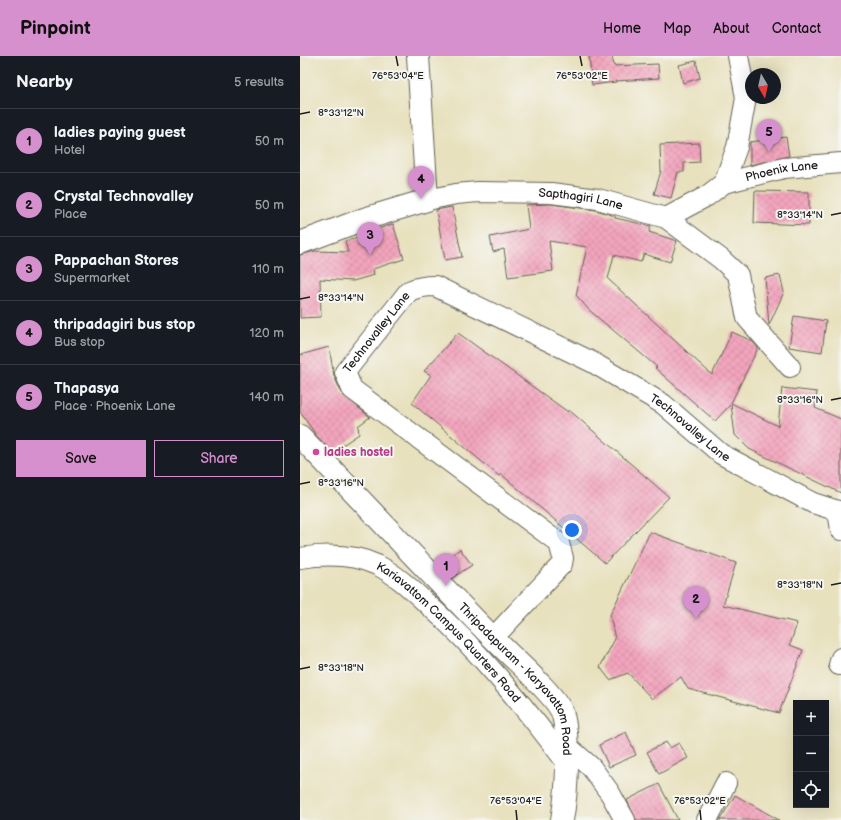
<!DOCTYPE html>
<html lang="en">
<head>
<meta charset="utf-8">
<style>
  :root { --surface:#171b24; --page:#20242c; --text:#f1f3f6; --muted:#9ea1a6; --line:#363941; --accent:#d690ce }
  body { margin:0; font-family:"Balsamiq Sans",sans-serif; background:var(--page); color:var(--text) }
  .controls { position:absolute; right:12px; bottom:12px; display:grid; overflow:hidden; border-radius:0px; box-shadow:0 4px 16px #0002 }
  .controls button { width:36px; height:36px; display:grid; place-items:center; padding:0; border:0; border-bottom:1px solid var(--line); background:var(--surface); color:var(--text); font:20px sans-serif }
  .compass { position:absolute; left:445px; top:12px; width:36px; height:36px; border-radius:50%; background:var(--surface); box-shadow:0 4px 16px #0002; rotate:171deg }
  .you { position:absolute; left:272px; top:474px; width:14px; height:14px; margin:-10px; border:3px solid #fff; border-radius:50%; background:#1a73e8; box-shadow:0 0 0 6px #1a73e833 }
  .badge { display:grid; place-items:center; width:26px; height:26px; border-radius:50%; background:var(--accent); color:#111; font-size:13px; font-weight:700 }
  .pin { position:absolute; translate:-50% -33px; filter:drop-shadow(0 1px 2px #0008) }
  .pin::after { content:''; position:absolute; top:21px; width:14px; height:12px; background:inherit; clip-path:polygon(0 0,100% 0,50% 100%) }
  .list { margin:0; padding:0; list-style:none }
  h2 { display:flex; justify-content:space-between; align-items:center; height:52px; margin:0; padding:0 16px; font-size:17px }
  h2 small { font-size:13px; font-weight:400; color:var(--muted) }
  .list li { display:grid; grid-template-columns:26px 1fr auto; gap:12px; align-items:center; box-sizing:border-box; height:64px; padding:0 16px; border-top:1px solid var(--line) }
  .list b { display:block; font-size:15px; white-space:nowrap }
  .list p { margin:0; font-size:13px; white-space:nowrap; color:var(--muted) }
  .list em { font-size:13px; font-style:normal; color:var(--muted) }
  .actions { display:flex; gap:8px; padding:12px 16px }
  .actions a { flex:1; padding:9px 0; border:1px solid var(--accent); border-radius:0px; text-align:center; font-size:14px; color:var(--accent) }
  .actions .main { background:var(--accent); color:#111 }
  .icon { flex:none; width:22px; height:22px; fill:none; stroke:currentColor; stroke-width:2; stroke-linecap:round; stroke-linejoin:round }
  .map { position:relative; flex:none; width:541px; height:764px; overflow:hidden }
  header { display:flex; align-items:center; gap:24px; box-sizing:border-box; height:56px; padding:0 20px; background:var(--accent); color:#111 }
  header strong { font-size:19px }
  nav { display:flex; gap:22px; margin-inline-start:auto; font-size:14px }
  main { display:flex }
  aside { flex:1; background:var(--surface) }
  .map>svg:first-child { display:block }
  .building { fill:url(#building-cross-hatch) }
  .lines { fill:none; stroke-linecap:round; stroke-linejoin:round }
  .minor-casing { stroke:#636155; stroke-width:22 }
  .major-casing { stroke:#636155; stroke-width:24 }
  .minor { stroke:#fff; stroke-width:20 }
  .major { stroke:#fff; stroke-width:22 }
  .ticks { fill:none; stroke:#1c1c1c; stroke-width:1.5 }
  .hotel-dot { fill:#d1479c; stroke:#f6f6f2; stroke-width:1.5 }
  .labels { text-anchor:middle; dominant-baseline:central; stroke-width:4; stroke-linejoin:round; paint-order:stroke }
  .street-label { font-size:12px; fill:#1c1c1c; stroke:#f6f6f2 }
  .hotel-label { font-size:12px; font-weight:bold; fill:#b23c85; stroke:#f6f6f2; text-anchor:start }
  .ticks-label { font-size:10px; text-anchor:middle; fill:#1c1c1c; stroke:#f6f6f2; stroke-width:4; stroke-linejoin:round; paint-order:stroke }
</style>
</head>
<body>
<header>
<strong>Pinpoint</strong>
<nav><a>Home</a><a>Map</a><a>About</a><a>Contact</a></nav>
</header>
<main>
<aside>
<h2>Nearby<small>5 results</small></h2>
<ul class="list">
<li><span class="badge">1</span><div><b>ladies paying guest</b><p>Hotel</p></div><em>50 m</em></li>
<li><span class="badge">2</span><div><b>Crystal Technovalley</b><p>Place</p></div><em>50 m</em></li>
<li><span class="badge">3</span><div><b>Pappachan Stores</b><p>Supermarket</p></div><em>110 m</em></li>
<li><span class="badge">4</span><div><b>thripadagiri bus stop</b><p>Bus stop</p></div><em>120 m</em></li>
<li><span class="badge">5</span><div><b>Thapasya</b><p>Place · Phoenix Lane</p></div><em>140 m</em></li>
</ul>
<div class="actions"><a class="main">Save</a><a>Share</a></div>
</aside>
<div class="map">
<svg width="541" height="764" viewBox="0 0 541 764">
  <defs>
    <pattern id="building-cross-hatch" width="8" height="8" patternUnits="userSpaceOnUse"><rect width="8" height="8" fill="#f3a5be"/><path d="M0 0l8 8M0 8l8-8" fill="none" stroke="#d08da3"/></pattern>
  </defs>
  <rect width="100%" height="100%" fill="#f6f6f2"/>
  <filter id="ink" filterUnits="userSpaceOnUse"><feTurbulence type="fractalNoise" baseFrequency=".025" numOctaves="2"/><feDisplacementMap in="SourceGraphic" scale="8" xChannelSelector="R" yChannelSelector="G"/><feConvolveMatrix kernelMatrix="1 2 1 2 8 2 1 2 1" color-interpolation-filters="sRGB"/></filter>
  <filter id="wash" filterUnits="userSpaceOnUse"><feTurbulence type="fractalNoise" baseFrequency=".012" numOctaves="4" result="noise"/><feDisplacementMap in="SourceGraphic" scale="16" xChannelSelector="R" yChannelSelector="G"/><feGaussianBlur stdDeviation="0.9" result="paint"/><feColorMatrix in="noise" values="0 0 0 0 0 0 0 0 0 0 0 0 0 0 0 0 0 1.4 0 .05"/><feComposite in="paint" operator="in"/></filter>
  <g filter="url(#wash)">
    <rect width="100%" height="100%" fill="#e8e1be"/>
    <g id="blocks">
      <path class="building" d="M 289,0 L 312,0 L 314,10 L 358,8 L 359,22 L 316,25 L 316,26 L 292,29 Z
        M 396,5 L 400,22 L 383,27 L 379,9 Z
        M 486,81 L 489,100 L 450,109 L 450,86 Z
        M 399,87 L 400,106 L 384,107 L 384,116 L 378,116 L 371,142 L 354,138 L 361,115 L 360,89 Z
        M 455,135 L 509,136 L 509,169 L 454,167 Z
        M 250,148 L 296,154 L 315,160 L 315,162 L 351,170 L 349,176 L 377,185 L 370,206 L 344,198 L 341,206 L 314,199 L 308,223 L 412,319 L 432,276 L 452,285 L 458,292 L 431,347 L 478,370 L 482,332 L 517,336 L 515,352 L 541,363 L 541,437 L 449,393 L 435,379 L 431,348 L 415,365 L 355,312 L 357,311 L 289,254 L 276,239 L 287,191 L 249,185 L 253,215 L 208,221 L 204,193 L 193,196 L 190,181 L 229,173 L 226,149 Z
        M 152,151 L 162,201 L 145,204 L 136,154 Z
        M 93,168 L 104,203 L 73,213 L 74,219 L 53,225 L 20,223 L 21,261 L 0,262 L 0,199 L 15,195 L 48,196 L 45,185 L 75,178 L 74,174 Z
        M 480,219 L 484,236 L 469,269 L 465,222 Z
        M 494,260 L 526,265 L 522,296 L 489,291 Z
        M 158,277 L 268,356 L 269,354 L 369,441 L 305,507 L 201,418 L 199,420 L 112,347 L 131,319 L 124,315 Z
        M 29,291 L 34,320 L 42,338 L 70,361 L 58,370 L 59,378 L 32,396 L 16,379 L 0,356 L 0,299 Z
        M 350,476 L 436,507 L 423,549 L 497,567 L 490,589 L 503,594 L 479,657 L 388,633 L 381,621 L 352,643 L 328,617 L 310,624 L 300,611 L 315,583 L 310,559 Z
        M 160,493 L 172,509 L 152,522 L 140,507 Z
        M 326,676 L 336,699 L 309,711 L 299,689 Z
        M 366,686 L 370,692 L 379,687 L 388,702 L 359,718 L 347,696 Z
        M 359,728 L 378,764 L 336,764 L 327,744 Z
        M 435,739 L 479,764 L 420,764 Z"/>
    </g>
  </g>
  <g filter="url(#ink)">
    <use href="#blocks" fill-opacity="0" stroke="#636155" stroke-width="1"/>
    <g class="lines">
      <g class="minor-casing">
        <g id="minor">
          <path d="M 424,127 L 437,91 L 446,42 L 438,0"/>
          <path id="s1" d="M 127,144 L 156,138 L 178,136 L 251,137 L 298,143 L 366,162 L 421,203 L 438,219 L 447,262 L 490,311"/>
          <path id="s2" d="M 366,162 L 407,140 L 424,127 L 484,112 L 541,107"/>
          <path d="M 538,455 L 541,474"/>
          <path id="s3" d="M 0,502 C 26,498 53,498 77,509 C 95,518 109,531 123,544 C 177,592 223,649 267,707"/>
          <path id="s4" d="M 193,582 L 262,508 L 263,502 L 259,487 L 52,333 L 45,316 L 109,235 C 118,231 125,230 135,230 L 292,306 L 363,348 L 421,398 L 513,447 L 541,456"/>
          <path d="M 539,609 L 541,602"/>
          <path d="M 266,689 L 291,711 L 310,737 L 325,764"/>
          <path d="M 407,764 L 426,727"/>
        </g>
      </g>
      <g class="major-casing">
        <g id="major">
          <path d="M 0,187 L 64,163 L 127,144 L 118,0"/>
          <path id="s5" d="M 0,380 C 64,447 127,515 192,581 C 207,597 258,640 263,659 C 270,687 267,736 262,764"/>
        </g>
      </g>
      <use href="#minor" class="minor"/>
      <use href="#major" class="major"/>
    </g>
  </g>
  <path class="ticks" d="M 96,0 L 98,10M 280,0 L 282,10M 0,58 L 10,56M 531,159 L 541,157M 0,243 L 10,241M 531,344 L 541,342M 0,428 L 10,426M 531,529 L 541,527M 0,613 L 10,611M 216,754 L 217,764M 400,754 L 401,764"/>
  <circle class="hotel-dot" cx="16" cy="396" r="4"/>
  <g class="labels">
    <g class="street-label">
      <text stroke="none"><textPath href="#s2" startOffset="127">Phoenix Lane</textPath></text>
      <text stroke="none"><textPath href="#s1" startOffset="155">Sapthagiri Lane</textPath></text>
      <text stroke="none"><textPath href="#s4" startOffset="450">Technovalley Lane</textPath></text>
      <text stroke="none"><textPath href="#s4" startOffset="822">Technovalley Lane</textPath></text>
      <text stroke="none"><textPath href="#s3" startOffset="177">Kariavattom Campus Quarters Road</textPath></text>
      <text stroke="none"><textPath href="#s5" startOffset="329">Thripadapuram - Karyavattom Road</textPath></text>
    </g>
    <g class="hotel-label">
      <text x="24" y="396">ladies hostel</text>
    </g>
  </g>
  <g class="ticks-label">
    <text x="98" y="23">76°53'04"E</text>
    <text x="282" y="23">76°53'02"E</text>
    <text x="41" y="60">8°33'12"N</text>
    <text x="500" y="162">8°33'14"N</text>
    <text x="41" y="245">8°33'14"N</text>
    <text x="500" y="347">8°33'16"N</text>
    <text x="41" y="430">8°33'16"N</text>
    <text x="500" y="532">8°33'18"N</text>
    <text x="41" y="615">8°33'18"N</text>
    <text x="216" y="748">76°53'04"E</text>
    <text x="400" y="748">76°53'02"E</text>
  </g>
</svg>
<div class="controls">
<button>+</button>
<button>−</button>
<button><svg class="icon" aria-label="locate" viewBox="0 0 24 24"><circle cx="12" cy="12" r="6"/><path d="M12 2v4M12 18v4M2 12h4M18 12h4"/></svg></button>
</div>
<svg class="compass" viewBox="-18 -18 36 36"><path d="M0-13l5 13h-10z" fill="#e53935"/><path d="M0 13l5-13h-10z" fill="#9ea1a6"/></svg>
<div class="you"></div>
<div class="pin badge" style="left:146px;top:530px">1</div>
<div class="pin badge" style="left:396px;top:563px">2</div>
<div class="pin badge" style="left:70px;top:199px">3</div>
<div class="pin badge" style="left:121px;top:143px">4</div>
<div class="pin badge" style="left:469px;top:96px">5</div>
</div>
</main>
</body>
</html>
